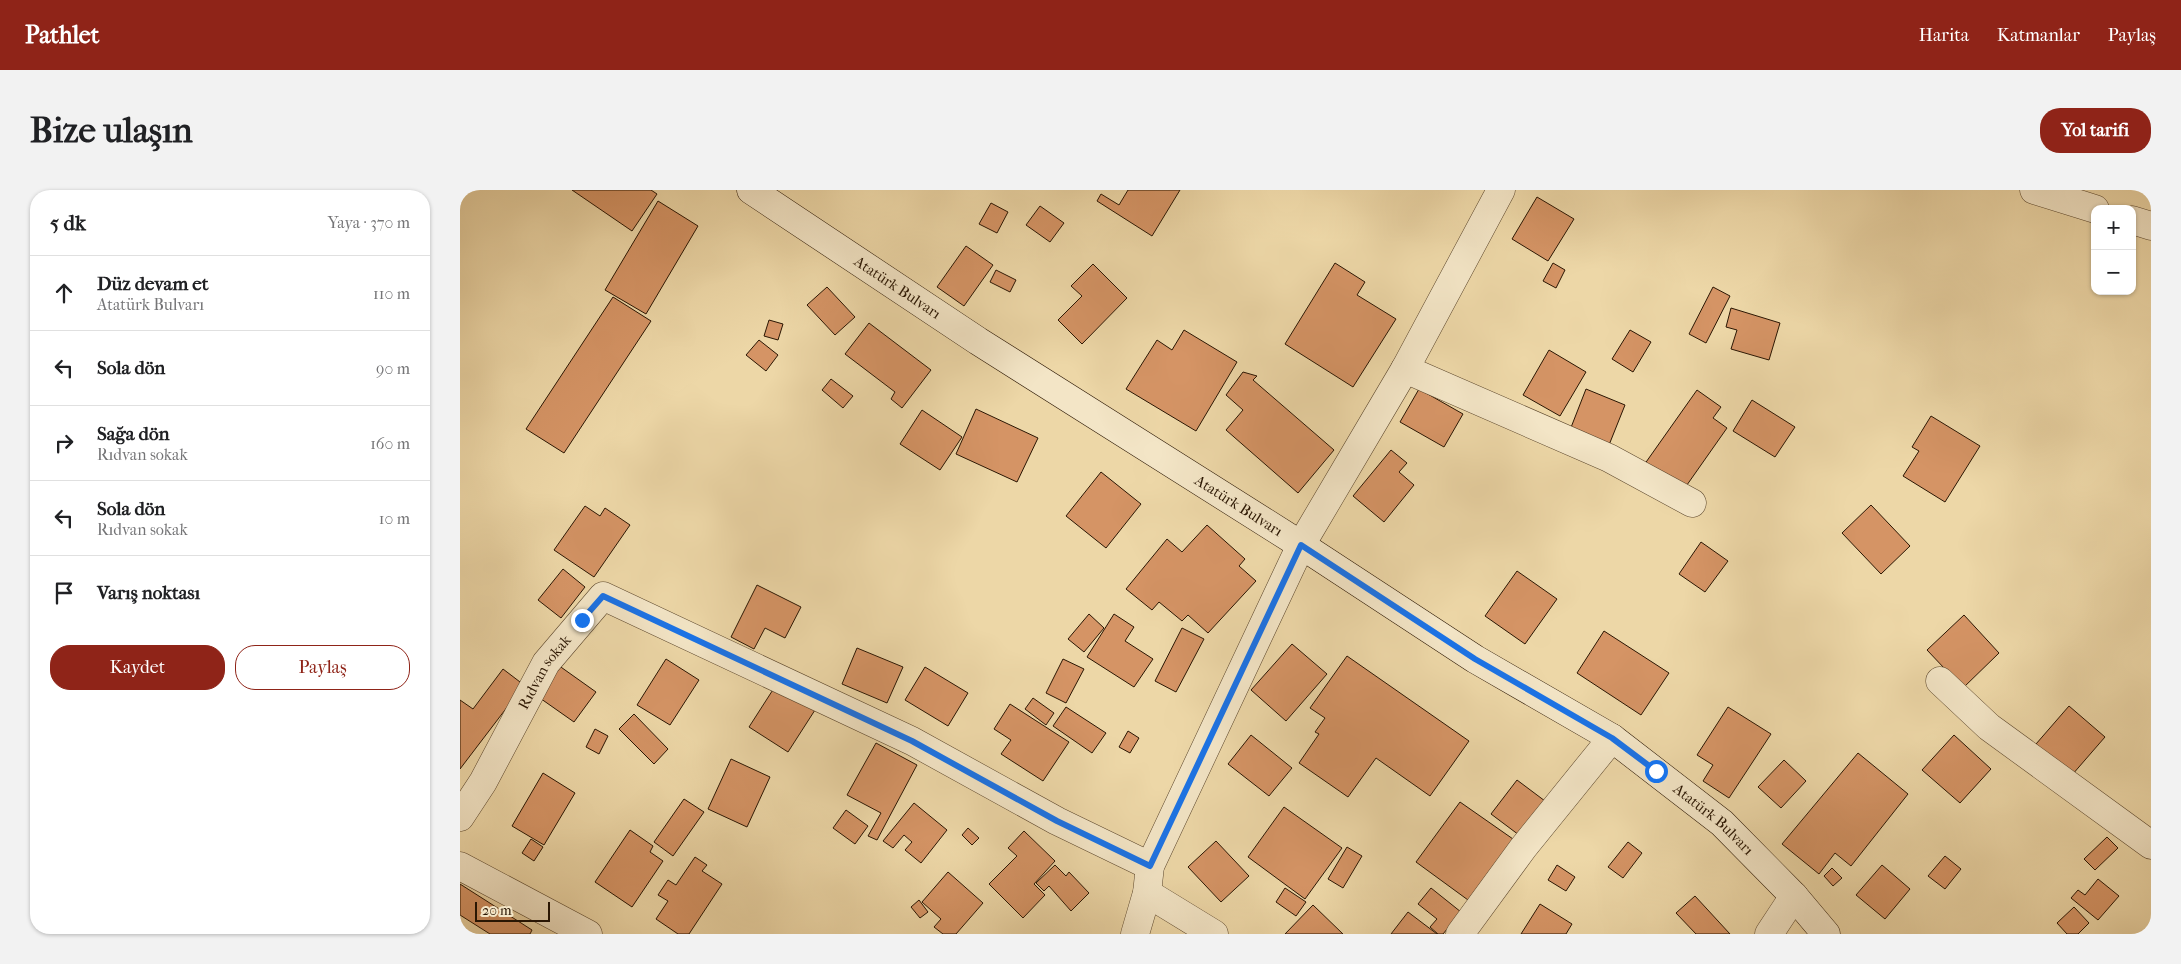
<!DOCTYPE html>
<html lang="tr">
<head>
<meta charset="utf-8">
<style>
  :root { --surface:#fff; --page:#f2f2f2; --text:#202124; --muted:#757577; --line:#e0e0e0; --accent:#8f2418 }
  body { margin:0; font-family:"IM FELL French Canon",serif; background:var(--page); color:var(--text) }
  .controls { position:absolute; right:15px; top:15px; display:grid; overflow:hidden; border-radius:10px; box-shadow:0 1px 4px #0004 }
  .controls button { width:45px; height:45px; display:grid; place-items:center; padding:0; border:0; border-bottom:1px solid var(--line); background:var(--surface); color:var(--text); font:25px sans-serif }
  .scale { position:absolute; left:15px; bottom:12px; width:75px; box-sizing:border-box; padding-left:5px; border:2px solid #2a1603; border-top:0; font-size:14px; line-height:18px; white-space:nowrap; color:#2a1603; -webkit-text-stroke:4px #f3e5c6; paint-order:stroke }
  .stop { position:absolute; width:15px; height:15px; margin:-11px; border:4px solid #1a73e8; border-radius:50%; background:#fff }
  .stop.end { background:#1a73e8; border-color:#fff; box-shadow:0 1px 5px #0008 }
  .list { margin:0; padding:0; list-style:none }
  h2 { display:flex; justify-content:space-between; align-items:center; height:65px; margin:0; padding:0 20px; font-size:21px }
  h2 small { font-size:16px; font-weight:400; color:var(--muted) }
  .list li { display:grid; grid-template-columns:32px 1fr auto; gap:15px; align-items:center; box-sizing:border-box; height:75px; padding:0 20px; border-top:1px solid var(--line) }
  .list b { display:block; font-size:19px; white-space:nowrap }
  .list p { margin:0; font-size:16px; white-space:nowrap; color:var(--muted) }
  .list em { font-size:16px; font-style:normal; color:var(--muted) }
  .actions { display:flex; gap:10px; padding:15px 20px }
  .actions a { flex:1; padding:11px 0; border:1px solid var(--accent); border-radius:20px; text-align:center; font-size:18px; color:var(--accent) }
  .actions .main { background:var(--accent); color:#fff }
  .icon { flex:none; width:28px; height:28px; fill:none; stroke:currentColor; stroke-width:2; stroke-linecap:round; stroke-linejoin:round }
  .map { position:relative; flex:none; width:1691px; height:744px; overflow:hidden; border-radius:20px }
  header { display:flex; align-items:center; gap:30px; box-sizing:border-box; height:70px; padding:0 25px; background:var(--accent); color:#fff }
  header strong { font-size:24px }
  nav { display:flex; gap:28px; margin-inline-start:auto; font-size:18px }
  .intro { display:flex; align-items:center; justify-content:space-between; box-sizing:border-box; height:120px; padding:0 30px }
  h1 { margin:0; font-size:35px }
  .button { padding:12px 22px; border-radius:20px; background:var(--accent); color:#fff; font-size:18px; font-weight:700 }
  main { display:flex; gap:30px; padding:0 30px }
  aside { flex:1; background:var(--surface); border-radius:20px; box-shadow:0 1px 4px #0004 }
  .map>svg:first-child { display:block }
  .building { fill:#d59465; stroke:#2a1603 }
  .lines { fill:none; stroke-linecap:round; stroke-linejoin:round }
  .street-casing { stroke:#5b462c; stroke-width:29 }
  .secondary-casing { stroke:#2a1603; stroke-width:29 }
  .street { stroke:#f3e5c6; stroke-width:28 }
  .secondary { stroke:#f3e5c6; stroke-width:28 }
  .route { stroke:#1a73e8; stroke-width:6 }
  .labels { text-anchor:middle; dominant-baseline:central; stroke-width:4; stroke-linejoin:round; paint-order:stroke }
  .street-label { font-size:15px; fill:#2a1603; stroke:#f3e5c6 }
</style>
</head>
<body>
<header>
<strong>Pathlet</strong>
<nav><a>Harita</a><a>Katmanlar</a><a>Paylaş</a></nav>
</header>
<div class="intro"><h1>Bize ulaşın</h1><a class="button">Yol tarifi</a></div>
<main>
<aside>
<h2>5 dk<small>Yaya · 370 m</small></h2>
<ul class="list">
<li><svg class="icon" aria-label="ahead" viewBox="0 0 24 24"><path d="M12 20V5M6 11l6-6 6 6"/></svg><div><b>Düz devam et</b><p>Atatürk Bulvarı</p></div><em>110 m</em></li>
<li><svg class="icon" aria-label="left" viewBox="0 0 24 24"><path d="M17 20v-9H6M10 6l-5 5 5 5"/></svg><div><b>Sola dön</b></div><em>90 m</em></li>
<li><svg class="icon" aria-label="right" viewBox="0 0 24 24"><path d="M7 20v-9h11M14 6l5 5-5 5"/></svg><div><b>Sağa dön</b><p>Rıdvan sokak</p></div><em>160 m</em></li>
<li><svg class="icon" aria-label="left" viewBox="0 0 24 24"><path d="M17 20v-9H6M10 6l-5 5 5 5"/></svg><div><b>Sola dön</b><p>Rıdvan sokak</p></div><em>10 m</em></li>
<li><svg class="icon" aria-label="arrive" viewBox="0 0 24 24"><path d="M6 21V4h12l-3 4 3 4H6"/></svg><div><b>Varış noktası</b></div></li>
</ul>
<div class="actions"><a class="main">Kaydet</a><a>Paylaş</a></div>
</aside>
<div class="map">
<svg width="1691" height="744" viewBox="0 0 1691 744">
  <rect width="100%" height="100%" fill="#edd7a7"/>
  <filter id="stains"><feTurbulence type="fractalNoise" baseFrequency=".004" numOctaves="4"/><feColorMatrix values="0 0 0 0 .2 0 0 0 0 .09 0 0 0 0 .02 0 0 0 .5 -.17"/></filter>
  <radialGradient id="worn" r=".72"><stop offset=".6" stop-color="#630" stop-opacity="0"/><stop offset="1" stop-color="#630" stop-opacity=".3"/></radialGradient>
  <path class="building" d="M 112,0 L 191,0 L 197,4 L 172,41 Z
    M 668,0 L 720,0 L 692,46 L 637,11 L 641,4 L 659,15 Z
    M 1077,7 L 1114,29 L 1088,71 L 1052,49 Z
    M 198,11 L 238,36 L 186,124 L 145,100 Z
    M 531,13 L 548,22 L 537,43 L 519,34 Z
    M 580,16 L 604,33 L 590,52 L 566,35 Z
    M 506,56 L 533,75 L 504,116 L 477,97 Z
    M 875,73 L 905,92 L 897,105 L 936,129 L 893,197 L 825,154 Z
    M 1093,73 L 1105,80 L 1096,98 L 1083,91 Z
    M 633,74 L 667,108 L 622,154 L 598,130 L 622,106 L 611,96 Z
    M 536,80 L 556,90 L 550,102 L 530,92 Z
    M 367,97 L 395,127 L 375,145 L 347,115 Z
    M 1253,97 L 1270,106 L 1246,153 L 1229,144 Z
    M 153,107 L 191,131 L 104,263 L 66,239 Z
    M 1271,118 L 1320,133 L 1309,170 L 1271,159 L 1277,140 L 1266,137 Z
    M 309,130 L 323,134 L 318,150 L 304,146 Z
    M 409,133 L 471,180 L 442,218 L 431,209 L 435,202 L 385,164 Z
    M 724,140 L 777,172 L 736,241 L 666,199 L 697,150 L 712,160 Z
    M 1170,140 L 1191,152 L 1173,182 L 1152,169 Z
    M 299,150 L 318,165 L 306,181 L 286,165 Z
    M 1089,160 L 1126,182 L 1100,226 L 1063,205 Z
    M 783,182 L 797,186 L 793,190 L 874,260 L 838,303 L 766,240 L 783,220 L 766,205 Z
    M 371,189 L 393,206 L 383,218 L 362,200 Z
    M 959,199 L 1003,224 L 984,257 L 940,232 Z
    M 1126,199 L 1165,215 L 1149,255 L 1110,240 Z
    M 1237,200 L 1261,217 L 1253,228 L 1267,238 L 1222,302 L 1184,275 Z
    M 1292,210 L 1335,237 L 1315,267 L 1273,241 Z
    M 516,219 L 578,248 L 557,292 L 496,264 Z
    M 462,220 L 502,247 L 480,280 L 440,254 Z
    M 1471,226 L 1520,256 L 1485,312 L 1443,286 L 1459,261 L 1452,257 Z
    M 931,260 L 947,273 L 939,282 L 954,295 L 924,332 L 893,306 Z
    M 641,282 L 681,314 L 646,358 L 606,326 Z
    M 1411,315 L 1450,356 L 1421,384 L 1382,343 Z
    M 125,316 L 140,326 L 145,318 L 170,335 L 134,387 L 94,360 Z
    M 747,335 L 785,369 L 779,376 L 796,391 L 748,443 L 728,425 L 722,431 L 699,412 L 692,420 L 666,399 L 707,349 L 722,362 Z
    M 1241,352 L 1268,371 L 1245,402 L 1219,384 Z
    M 103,379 L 125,397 L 101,428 L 78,410 Z
    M 1057,381 L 1097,409 L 1065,454 L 1025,426 Z
    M 297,395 L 341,417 L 325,448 L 305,438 L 294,459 L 271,447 Z
    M 629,424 L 644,438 L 624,462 L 608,449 Z
    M 654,424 L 674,437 L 665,451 L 693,469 L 674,497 L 627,467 Z
    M 1504,425 L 1539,463 L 1503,498 L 1467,460 Z
    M 722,438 L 744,449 L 716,502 L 695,491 Z
    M 1144,441 L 1209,483 L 1181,525 L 1117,483 Z
    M 832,454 L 867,484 L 826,531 L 791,500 Z
    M 397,458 L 443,477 L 427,513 L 382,494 Z
    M 887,466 L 1009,551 L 970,606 L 916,568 L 888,607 L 839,573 L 859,544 L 855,542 L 865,528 L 850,518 Z
    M 206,469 L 239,490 L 210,535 L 177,515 Z
    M 603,469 L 624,479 L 606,513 L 586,503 Z
    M 98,475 L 136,502 L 114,532 L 77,506 Z
    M 465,477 L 508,503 L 488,536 L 445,510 Z
    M 43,479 L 64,495 L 0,579 L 0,510 L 13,519 Z
    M 316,495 L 355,520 L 328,562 L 289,537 Z
    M 573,508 L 594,523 L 586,535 L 565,519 Z
    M 550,514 L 609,552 L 583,591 L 541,564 L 551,550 L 534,539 Z
    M 1609,516 L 1645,547 L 1612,585 L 1576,554 Z
    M 606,517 L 646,543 L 632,563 L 593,536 Z
    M 1268,517 L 1311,544 L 1269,608 L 1243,591 L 1253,575 L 1237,565 Z
    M 174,524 L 208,559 L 194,574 L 159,539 Z
    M 135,539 L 148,546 L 139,564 L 126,557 Z
    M 668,541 L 679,548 L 670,563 L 659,557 Z
    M 791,545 L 832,578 L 809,606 L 768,574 Z
    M 1494,545 L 1531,579 L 1500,613 L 1462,580 Z
    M 416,553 L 457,575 L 417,650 L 408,646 L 421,623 L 387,605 Z
    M 1398,563 L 1448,604 L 1391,676 L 1375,663 L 1359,684 L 1322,654 Z
    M 271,569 L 310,587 L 287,637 L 248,619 Z
    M 1324,570 L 1346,591 L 1321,618 L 1298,597 Z
    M 83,583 L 115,603 L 84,655 L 52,636 Z
    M 1057,590 L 1089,614 L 1063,648 L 1031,624 Z
    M 224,609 L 244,622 L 213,666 L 194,652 Z
    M 1000,612 L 1053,649 L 1008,710 L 956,672 Z
    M 454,613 L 487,640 L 461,673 L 445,660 L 452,652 L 444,645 L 433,658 L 423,651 Z
    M 824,617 L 882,658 L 845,709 L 788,667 Z
    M 386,620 L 408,636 L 395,654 L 373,638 Z
    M 508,638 L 519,648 L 512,655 L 502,645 Z
    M 170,640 L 193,656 L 190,662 L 203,671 L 172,717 L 135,692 Z
    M 564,641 L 595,671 L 574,694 L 585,705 L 563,728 L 529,694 L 557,666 L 548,658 Z
    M 1647,647 L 1658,658 L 1635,680 L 1624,669 Z
    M 71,649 L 83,657 L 74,671 L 62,663 Z
    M 756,651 L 789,686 L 761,712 L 728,677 Z
    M 1168,652 L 1182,663 L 1163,688 L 1148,677 Z
    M 887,657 L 902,666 L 883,698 L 868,689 Z
    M 1485,666 L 1501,679 L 1485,699 L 1468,686 Z
    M 235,667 L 247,675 L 242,681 L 262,694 L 229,744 L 218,744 L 196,729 L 208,711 L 198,705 L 208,690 L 216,695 Z
    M 595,675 L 606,686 L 609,682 L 629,703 L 611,721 L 589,696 L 584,701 L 576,693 Z
    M 1097,675 L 1115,687 L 1106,701 L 1088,690 Z
    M 1422,675 L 1450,699 L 1425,729 L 1396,705 Z
    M 1372,678 L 1382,688 L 1373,696 L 1364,686 Z
    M 488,682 L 523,713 L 496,744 L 483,744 L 474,737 L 481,729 L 462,712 Z
    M 1638,689 L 1659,706 L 1638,730 L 1611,708 L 1618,700 L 1625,705 Z
    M 0,694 L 72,740 L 70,744 L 30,744 L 0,725 Z
    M 825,698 L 846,712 L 836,726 L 816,712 Z
    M 971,698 L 1001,722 L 983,744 L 978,744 L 970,737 L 977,729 L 958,714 Z
    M 1235,706 L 1270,744 L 1236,744 L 1216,723 Z
    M 459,710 L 468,722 L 460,728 L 451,717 Z
    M 1080,714 L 1112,734 L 1106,744 L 1061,744 Z
    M 853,715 L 883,744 L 825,744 Z
    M 1614,717 L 1629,733 L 1618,744 L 1607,744 L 1597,733 Z
    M 948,722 L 977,744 L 931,744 Z"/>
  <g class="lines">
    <g class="street-casing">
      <g id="street">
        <path d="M 1574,0 L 1635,19"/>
        <path d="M 1672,30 L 1691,36"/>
        <path d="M 945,179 L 1149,268 L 1232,313"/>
        <path d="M 1480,491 L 1529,537 L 1691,655"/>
        <path id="s1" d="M 0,627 L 23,592 L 86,473 L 143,406 L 452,551 L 597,631 L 690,676"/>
        <path d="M 0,676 L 128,744"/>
        <path d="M 687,703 L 754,744"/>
        <path d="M 675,744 L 687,703 L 690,676 L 841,355 L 945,179 L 1041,0"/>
        <path d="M 1000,744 L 1063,658 L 1152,548"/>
        <path d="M 1309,744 L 1334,706"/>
      </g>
    </g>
    <g class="secondary-casing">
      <g id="secondary">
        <path id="s2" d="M 291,0 L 518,151 L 841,355 L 1015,469 L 1152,548 L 1262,633 L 1334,706 L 1366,744"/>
      </g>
    </g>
    <use href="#street" class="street"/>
    <use href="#secondary" class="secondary"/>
  </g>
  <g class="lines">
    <path class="route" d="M 122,430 L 143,406 L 452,551 L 597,631 L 690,676 L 841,355 L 1015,469 L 1152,548 L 1196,581"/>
  </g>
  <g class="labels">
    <g class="street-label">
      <text stroke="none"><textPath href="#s2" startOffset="176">Atatürk Bulvarı</textPath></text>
      <text stroke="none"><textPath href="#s2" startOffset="581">Atatürk Bulvarı</textPath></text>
      <text stroke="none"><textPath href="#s1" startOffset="168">Rıdvan sokak</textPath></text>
      <text stroke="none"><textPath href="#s2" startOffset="1151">Atatürk Bulvarı</textPath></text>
    </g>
  </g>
  <rect width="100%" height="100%" filter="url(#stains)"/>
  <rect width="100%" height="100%" fill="url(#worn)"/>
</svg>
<div class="controls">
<button>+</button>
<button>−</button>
</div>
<div class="scale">20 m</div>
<div class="stop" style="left:1196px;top:581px"></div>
<div class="stop end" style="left:122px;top:430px"></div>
</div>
</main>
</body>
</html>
